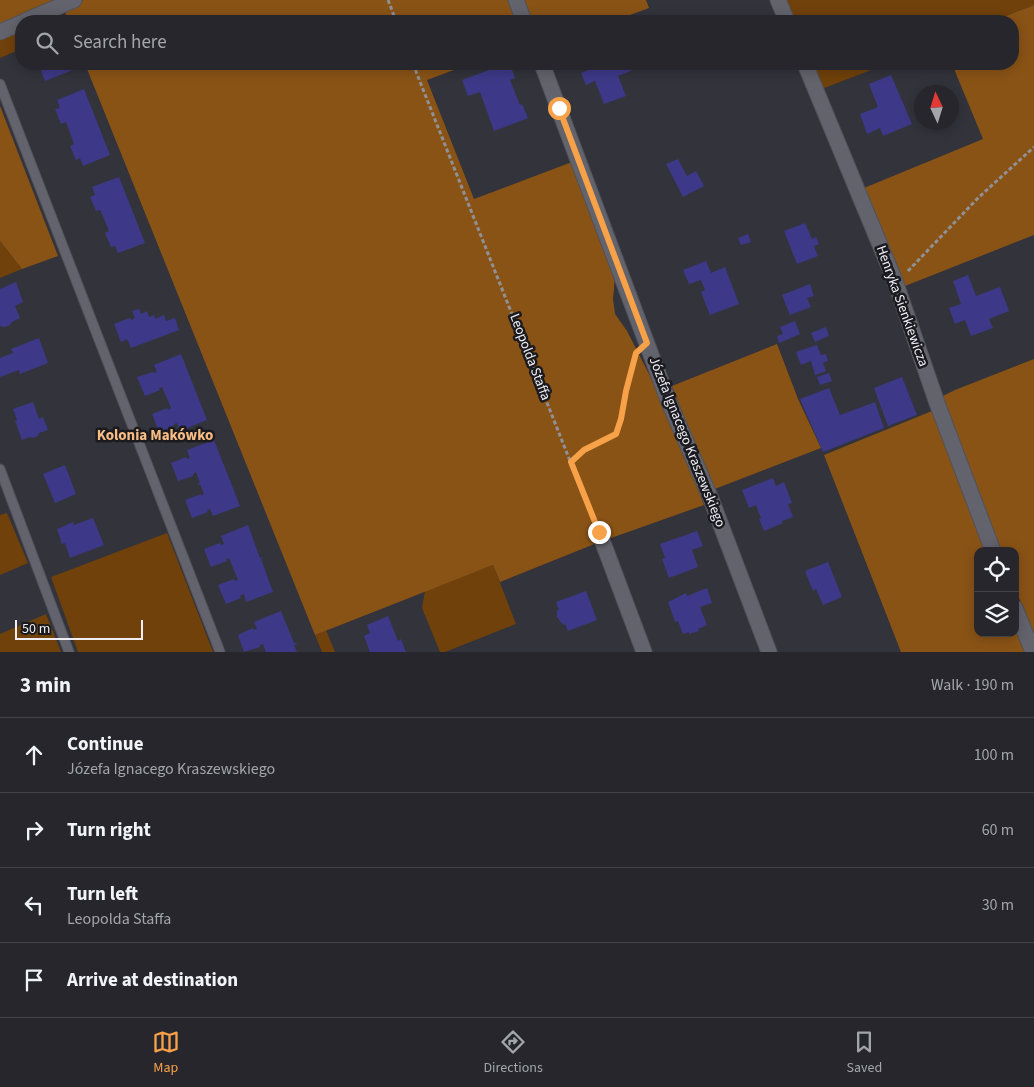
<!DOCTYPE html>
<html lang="en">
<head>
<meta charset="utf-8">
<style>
  :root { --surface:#26262c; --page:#323238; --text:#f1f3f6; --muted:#a4a5a9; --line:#424348; --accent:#f7a149 }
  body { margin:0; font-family:"Source Sans 3",sans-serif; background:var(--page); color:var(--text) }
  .controls { position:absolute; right:15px; bottom:15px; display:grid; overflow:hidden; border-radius:10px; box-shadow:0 2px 12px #0003 }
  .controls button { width:45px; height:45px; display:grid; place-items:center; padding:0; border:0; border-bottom:1px solid var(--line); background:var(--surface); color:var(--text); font:25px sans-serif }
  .compass { position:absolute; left:914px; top:85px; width:45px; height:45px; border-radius:50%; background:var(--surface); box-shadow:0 2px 12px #0003; rotate:356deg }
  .scale { position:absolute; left:15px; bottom:12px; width:128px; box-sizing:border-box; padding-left:5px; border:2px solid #eeeef4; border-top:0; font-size:14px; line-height:18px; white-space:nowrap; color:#eeeef4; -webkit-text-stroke:4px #1b1b1f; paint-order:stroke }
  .stop { position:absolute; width:15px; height:15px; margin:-11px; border:4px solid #f7a149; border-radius:50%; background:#fff }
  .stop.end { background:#f7a149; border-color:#fff; box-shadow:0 1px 5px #0008 }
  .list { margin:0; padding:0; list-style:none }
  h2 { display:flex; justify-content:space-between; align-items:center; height:65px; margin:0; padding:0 20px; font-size:21px }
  h2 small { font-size:16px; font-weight:400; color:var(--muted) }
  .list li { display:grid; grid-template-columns:32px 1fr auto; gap:15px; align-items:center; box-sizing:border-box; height:75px; padding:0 20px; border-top:1px solid var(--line) }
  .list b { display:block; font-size:19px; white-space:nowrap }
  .list p { margin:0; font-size:16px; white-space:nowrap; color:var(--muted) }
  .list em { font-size:16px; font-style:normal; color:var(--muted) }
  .icon { flex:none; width:28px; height:28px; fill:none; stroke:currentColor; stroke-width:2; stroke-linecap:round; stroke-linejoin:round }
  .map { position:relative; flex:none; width:1034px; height:652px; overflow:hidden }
  .search { position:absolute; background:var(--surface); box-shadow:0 2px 12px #0003; left:15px; right:15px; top:15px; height:55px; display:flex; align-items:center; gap:12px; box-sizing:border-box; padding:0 18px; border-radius:20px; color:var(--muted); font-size:19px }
  .sheet { height:365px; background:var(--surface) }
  nav { display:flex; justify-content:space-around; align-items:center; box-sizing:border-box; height:70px; border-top:1px solid var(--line); background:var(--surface); font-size:14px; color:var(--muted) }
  nav a { display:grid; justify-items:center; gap:2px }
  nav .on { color:var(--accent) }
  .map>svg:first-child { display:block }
  .green { fill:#70410a }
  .forest { fill:#8a5316 }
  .building { fill:#3d3988 }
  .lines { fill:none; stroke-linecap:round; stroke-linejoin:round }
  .lane-casing { stroke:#515259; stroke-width:11 }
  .street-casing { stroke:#515259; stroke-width:17 }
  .path { stroke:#909097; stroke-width:3; stroke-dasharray:4 2.5; stroke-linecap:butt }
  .lane { stroke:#62636c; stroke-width:9 }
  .street { stroke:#62636c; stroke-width:15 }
  .route { stroke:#f7a149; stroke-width:6 }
  .labels { text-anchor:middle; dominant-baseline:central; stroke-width:5; stroke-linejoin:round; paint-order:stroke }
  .street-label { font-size:14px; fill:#eeeef4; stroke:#1b1b1f }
  .neighbourhood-label { font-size:15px; font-weight:bold; fill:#f9bc85; stroke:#1b1b1f }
</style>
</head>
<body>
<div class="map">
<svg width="1034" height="652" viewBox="0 0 1034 652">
  <rect width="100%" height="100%" fill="#32333b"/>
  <path class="green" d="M 783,0 L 1034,0 L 1034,5 L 993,21 L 792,21 Z
    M 21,28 L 21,49 L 0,58 L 0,36 Z
    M 809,64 L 887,64 L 819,90 Z
    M 0,241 L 22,269 L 0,278 Z
    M 7,513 L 28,563 L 0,575 L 0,515 Z
    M 167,533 L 213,652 L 78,652 L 51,577 Z
    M 493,565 L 516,624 L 445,652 L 440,652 L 422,608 L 425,591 Z
    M 46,614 L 61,652 L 0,652 L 0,634 Z
    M 326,630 L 335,652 L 322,652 L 315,635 Z"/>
  <path class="forest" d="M 0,0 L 61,0 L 0,26 Z
    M 83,0 L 511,0 L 519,21 L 68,21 L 65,12 Z
    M 522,0 L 646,0 L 649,8 L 614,21 L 531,21 Z
    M 1034,5 L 1034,235 L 905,286 L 864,188 L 983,139 L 952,64 L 1013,64 L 1013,21 L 993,21 Z
    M 85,64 L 470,64 L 427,80 L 474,199 L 572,162 L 615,276 L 613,299 L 615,314 L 627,331 L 653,382 L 674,428 L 704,505 L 597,543 L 500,582 L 493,565 L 315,635 Z
    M 0,106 L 58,256 L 22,269 L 0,241 Z
    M 777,344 L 798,399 L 821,448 L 712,490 L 672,386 Z
    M 1034,359 L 1034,635 L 1015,588 L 1015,551 L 1000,551 L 939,398 L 955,390 Z
    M 932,411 L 988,551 L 978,551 L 978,633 L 1015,633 L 1015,619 L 1028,652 L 901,652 L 824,455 Z"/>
  <path class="building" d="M 38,64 L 73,64 L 75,69 L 45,81 Z
    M 505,64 L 510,64 L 515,78 L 510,80 L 520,105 L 522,104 L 528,118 L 494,131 L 480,92 L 468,96 L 462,80 Z
    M 591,64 L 640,64 L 641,67 L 618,76 L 626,96 L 604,104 L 595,81 L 586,85 L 581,73 L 593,68 Z
    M 891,75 L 912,124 L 883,136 L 880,128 L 867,134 L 860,114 L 878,107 L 869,84 Z
    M 84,89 L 110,155 L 83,166 L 80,158 L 76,160 L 70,146 L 74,144 L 66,122 L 61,124 L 55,109 L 60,108 L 57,100 Z
    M 678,159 L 687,176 L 696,171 L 704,186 L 683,197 L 666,164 Z
    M 119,177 L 145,243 L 118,253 L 115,246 L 111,247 L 105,233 L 109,231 L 105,221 L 100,210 L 96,211 L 90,197 L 95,195 L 92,187 Z
    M 805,223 L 812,239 L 816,237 L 819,244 L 814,246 L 818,256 L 797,264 L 784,231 Z
    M 748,234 L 751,242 L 741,245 L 738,238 Z
    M 706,261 L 711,273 L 725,267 L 739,304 L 710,315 L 701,292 L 705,290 L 701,280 L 689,284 L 683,270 Z
    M 968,275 L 976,296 L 1000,287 L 1009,311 L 989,319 L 993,328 L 971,336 L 965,320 L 955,324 L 949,308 L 961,304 L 953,281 Z
    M 16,282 L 23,302 L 15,306 L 20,318 L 12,322 L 10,325 L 5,327 L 0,326 L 0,289 Z
    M 810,284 L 814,296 L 807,298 L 811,307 L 790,315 L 782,295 Z
    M 139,309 L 141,314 L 147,311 L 149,317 L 154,315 L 155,319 L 164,315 L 166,321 L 175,318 L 179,330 L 131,348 L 127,339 L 121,342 L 114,324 L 130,318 L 131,320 L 135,318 L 132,311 Z
    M 795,321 L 800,334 L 779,343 L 777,336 L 783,334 L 780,327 Z
    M 826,327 L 829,336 L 815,342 L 811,333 Z
    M 39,338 L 48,363 L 20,374 L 19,370 L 0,377 L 0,358 L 13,353 L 11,349 Z
    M 817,345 L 821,355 L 826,354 L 828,361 L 823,363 L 826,371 L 815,375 L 811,361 L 801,365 L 796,352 Z
    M 181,354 L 207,420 L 180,431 L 177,423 L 174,424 L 174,426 L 159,432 L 152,414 L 167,408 L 168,410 L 171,408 L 162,387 L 159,388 L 160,390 L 145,396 L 137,377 L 153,372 L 154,373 L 157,372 L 154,365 Z
    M 829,373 L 832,381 L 820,385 L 817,377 Z
    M 902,377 L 917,415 L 888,426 L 874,388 Z
    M 829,388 L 840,415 L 875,402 L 884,428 L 823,452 L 800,399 Z
    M 33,402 L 39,419 L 43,417 L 48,430 L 39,433 L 38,436 L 33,438 L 30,437 L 22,440 L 15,421 L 17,420 L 13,409 Z
    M 214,440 L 240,506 L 213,516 L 210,509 L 207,510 L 208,512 L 192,518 L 185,500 L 201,494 L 201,496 L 204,494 L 200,484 L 198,485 L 198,483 L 200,483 L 196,472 L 193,474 L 193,476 L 178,481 L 171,463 L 186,457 L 187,459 L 190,458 L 187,450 Z
    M 65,465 L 76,494 L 55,503 L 43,474 Z
    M 773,478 L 776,486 L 784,482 L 792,503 L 788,504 L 793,517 L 782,521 L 783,523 L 764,531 L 759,519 L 761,518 L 756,505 L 749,508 L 742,490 Z
    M 93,518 L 104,545 L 70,558 L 65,543 L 62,544 L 57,529 L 73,522 L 74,525 Z
    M 248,525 L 260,558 L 265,557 L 261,559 L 273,592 L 246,602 L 244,594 L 240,596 L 241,598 L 226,604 L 218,585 L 234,579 L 235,581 L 238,580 L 229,558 L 226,559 L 227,561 L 211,567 L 204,549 L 220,543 L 221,545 L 224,544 L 221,536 Z
    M 697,531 L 703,546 L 692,550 L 698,567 L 669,578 L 662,559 L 665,558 L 660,544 Z
    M 828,562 L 842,597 L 823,605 L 816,589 L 813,591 L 805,571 Z
    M 707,588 L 712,603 L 700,607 L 707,625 L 698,629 L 699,631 L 689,634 L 689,632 L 683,634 L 678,621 L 675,622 L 668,602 L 686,593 L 687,596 Z
    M 586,591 L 597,620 L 568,631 L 565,624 L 563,625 L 557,617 L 557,610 L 559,610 L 556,602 Z
    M 281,611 L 294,643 L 298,643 L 294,645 L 297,652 L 266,652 L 263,644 L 260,645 L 260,647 L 244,652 L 238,635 L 253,628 L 254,630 L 257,629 L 254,622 Z
    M 388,616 L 398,641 L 401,639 L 406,652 L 370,652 L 364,636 L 370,633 L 367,625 Z"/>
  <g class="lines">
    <g class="lane-casing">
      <path id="lane" d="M 0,84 L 220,652
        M 0,469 L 69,652"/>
    </g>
    <g class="street-casing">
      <path id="street" d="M 516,0 L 524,21
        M 778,0 L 787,21
        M 25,21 L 74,0
        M 0,32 L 21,23
        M 542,64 L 668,400 L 711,499 L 769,652
        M 805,64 L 895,281 L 937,403 L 993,551
        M 599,532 L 644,652
        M 1015,608 L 1033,652"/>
    </g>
    <path class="path" d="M 388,0 L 396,21
      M 413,64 L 593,519
      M 908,271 L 978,198 L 1034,147
      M 571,462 L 584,450 L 616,433 L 621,419 L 635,357"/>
    <use href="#lane" class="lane"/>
    <use href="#street" class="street"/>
  </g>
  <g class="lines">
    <path class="route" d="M 559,108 L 647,343 L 636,353 L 626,391 L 621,419 L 616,434 L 584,450 L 571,462 L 599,532"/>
  </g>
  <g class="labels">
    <g class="street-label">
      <text transform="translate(902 306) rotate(70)">Henryka Sienkiewicza</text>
      <text transform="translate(530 357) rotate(69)">Leopolda Staffa</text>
      <text transform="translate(687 442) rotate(68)">Józefa Ignacego Kraszewskiego</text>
    </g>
    <g class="neighbourhood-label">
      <text x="155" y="435">Kolonia Makówko</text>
    </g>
  </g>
</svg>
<div class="controls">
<button><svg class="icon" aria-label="locate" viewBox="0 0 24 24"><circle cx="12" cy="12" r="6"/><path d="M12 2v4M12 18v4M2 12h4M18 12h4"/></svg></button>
<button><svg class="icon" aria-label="layers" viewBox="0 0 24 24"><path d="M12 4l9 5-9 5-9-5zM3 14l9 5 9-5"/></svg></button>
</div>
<svg class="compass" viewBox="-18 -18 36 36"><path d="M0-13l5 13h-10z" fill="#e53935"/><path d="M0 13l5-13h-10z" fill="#a4a5a9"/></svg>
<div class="scale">50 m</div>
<div class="stop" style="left:559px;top:108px"></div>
<div class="stop end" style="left:599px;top:532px"></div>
<div class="search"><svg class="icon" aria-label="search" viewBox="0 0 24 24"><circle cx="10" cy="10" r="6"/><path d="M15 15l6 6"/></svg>Search here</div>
</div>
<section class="sheet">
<h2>3 min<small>Walk · 190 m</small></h2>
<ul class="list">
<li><svg class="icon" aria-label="ahead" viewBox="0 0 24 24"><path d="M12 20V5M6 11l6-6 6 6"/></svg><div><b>Continue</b><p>Józefa Ignacego Kraszewskiego</p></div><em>100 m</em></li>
<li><svg class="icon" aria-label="right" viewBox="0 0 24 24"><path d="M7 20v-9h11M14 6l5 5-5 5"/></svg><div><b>Turn right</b></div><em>60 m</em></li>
<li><svg class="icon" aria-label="left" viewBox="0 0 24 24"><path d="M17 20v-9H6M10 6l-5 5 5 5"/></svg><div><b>Turn left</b><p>Leopolda Staffa</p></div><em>30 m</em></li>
<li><svg class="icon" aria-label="arrive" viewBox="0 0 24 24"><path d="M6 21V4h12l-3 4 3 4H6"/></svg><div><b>Arrive at destination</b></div></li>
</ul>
</section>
<nav>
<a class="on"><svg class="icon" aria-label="map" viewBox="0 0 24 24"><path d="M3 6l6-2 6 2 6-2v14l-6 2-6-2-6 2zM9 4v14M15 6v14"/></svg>Map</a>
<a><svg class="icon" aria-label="directions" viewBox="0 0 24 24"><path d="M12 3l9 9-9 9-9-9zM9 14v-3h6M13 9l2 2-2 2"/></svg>Directions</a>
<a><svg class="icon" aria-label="saved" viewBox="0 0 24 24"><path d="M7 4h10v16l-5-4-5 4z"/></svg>Saved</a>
</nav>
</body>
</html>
